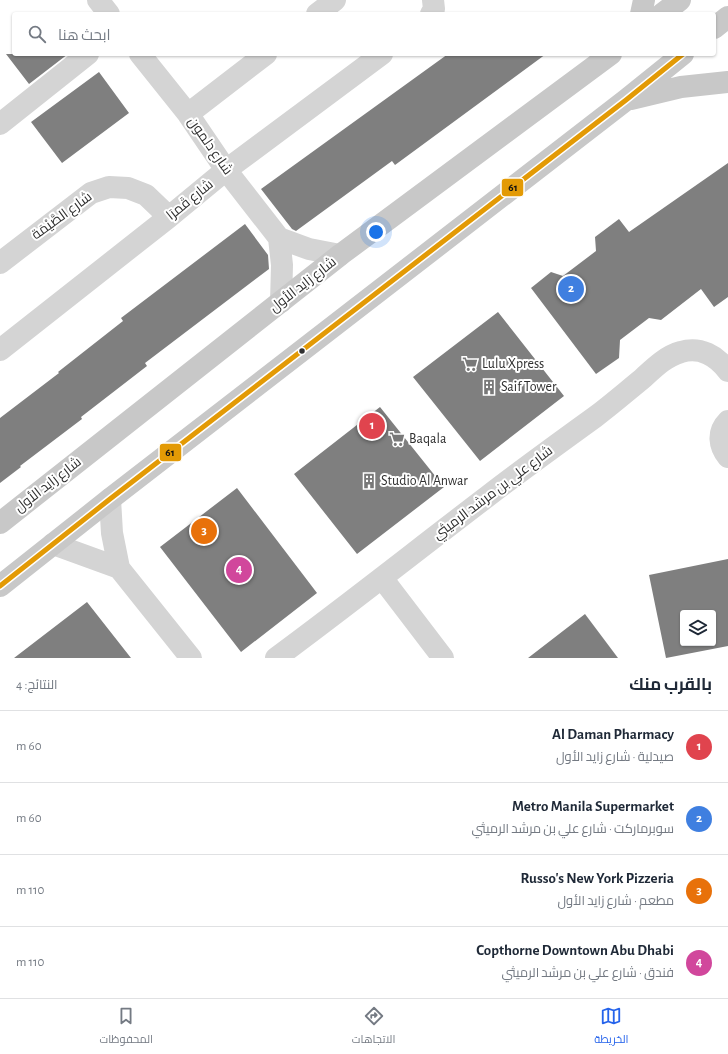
<!DOCTYPE html>
<html lang="ar">
<head>
<meta charset="utf-8">
<style>
  :root { --surface:#fff; --page:#f6f6f7; --text:#1f2937; --muted:#747a83; --line:#e0e1e3; --accent:#2563eb }
  body { margin:0; font-family:"Alegreya Sans",Cairo,sans-serif; background:var(--page); color:var(--text); direction:rtl }
  .controls { position:absolute; right:12px; bottom:12px; display:grid; overflow:hidden; border-radius:4px; box-shadow:0 1px 3px #0004 }
  .controls button { width:36px; height:36px; display:grid; place-items:center; padding:0; border:0; border-bottom:1px solid var(--line); background:var(--surface); color:var(--text); font:20px sans-serif }
  .you { position:absolute; left:376px; top:232px; width:14px; height:14px; margin:-10px; border:3px solid #fff; border-radius:50%; background:#1a73e8; box-shadow:0 0 0 6px #1a73e833 }
  .badge { display:grid; place-items:center; width:26px; height:26px; border-radius:50%; background:var(--accent); color:#fff; font-size:13px; font-weight:700 }
  .pin { position:absolute; translate:-50% -50%; border:2px solid #fff; box-shadow:0 1px 4px #0006 }
  .list { margin:0; padding:0; list-style:none }
  h2 { display:flex; justify-content:space-between; align-items:center; height:52px; margin:0; padding:0 16px; font-size:17px }
  h2 small { font-size:13px; font-weight:400; color:var(--muted) }
  .list li { display:grid; grid-template-columns:26px 1fr auto; gap:12px; align-items:center; box-sizing:border-box; height:72px; padding:0 16px; border-top:1px solid var(--line) }
  .list b { display:block; font-size:15px; white-space:nowrap }
  .list p { margin:0; font-size:13px; white-space:nowrap; color:var(--muted) }
  .list em { font-size:13px; font-style:normal; color:var(--muted) }
  .icon { flex:none; width:22px; height:22px; fill:none; stroke:currentColor; stroke-width:2; stroke-linecap:round; stroke-linejoin:round }
  .map { position:relative; flex:none; width:728px; height:658px; overflow:hidden; direction:ltr }
  .search { position:absolute; background:var(--surface); box-shadow:0 1px 3px #0004; left:12px; right:12px; top:12px; height:44px; display:flex; align-items:center; gap:10px; box-sizing:border-box; padding:0 14px; border-radius:4px; color:var(--muted); font-size:15px }
  .sheet { height:340px; background:var(--surface) }
  nav { display:flex; justify-content:space-around; align-items:center; box-sizing:border-box; height:56px; border-top:1px solid var(--line); background:var(--surface); font-size:11px; color:var(--muted) }
  nav a { display:grid; justify-items:center; gap:2px }
  nav .on { color:var(--accent) }
  .map>svg:first-child { display:block }
  .building { fill:#7f7f7f; fill-rule:evenodd }
  .lines { fill:none; stroke-linecap:round; stroke-linejoin:round }
  .minor { stroke:#d4d4d4; stroke-width:22 }
  .major { stroke:#c8c8c8; stroke-width:22 }
  .bus-1-casing { stroke:#fff; stroke-width:8 }
  .bus-1 { stroke:#e39a05; stroke-width:5 }
  .bus-dot { fill:#303030; stroke:#fff; stroke-width:1.5 }
  .labels { text-anchor:middle; dominant-baseline:central; stroke-width:4; stroke-linejoin:round; paint-order:stroke }
  .street-label { font-size:14px; fill:#303030; stroke:#fff }
  .poi-label { font-size:14px; fill:#303030; stroke:#fff; text-anchor:start }
  .line-badge { stroke:#fff; stroke-width:1.5 }
  .pale-badge-label { font-size:11px; text-anchor:middle; font-weight:bold; fill:#111 }
</style>
</head>
<body>
<div class="map">
<svg width="728" height="658" viewBox="0 0 728 658">
  <rect width="100%" height="100%" fill="#fff"/>
  <path class="building" d="M 6,54 L 68,54 L 29,84 Z
    M 448,54 L 546,54 L 395,165 L 392,161 L 296,231 L 292,229 L 261,189 Z
    M 99,72 L 129,113 L 62,163 L 31,122 Z
    M 728,163 L 728,297 L 714,307 L 701,289 L 661,320 L 649,318 L 620,340 L 619,358 L 596,374 L 531,288 L 551,272 L 563,276 L 596,251 L 595,237 L 619,219 L 629,232 Z
    M 245,224 L 268,255 L 269,269 L 145,363 L 147,366 L 81,417 L 82,419 L 20,466 L 21,467 L 0,483 L 0,418 L 59,373 L 58,372 L 123,321 L 121,318 Z
    M 498,312 L 564,396 L 480,461 L 413,377 Z
    M 380,407 L 444,487 L 357,554 L 294,474 Z
    M 237,488 L 317,593 L 241,652 L 160,547 Z
    M 728,559 L 728,646 L 666,658 L 649,575 ZM 683,613 L 713,613 L 713,643 L 683,643 Z
    M 87,602 L 131,658 L 14,658 Z
    M 585,614 L 618,658 L 528,658 Z"/>
  <g class="lines">
    <path class="minor" d="M 98,0 L 109,14
      M 317,14 L 335,0
      M 431,14 L 434,9 L 433,0
      M 140,54 L 188,114 L 226,170 L 279,238 L 282,265 L 281,302
      M 188,114 L 266,54
      M 0,124 L 88,54
      M 279,238 L 309,249 L 340,255
      M 0,263 L 91,193 L 109,187 L 128,188 L 146,195 L 169,217
      M 0,350 L 169,217 L 226,170 L 382,54
      M 728,421 C 717,432 719,446 728,457
      M 110,499 L 112,533 L 119,568 L 191,658
      M 53,544 L 119,568
      M 382,578 L 443,658
      M 276,658 C 348,605 417,550 488,496 C 523,469 559,443 595,417 C 611,405 626,392 642,379 C 654,368 666,356 681,352 C 700,346 717,356 728,371"/>
    <path class="major" d="M 641,14 L 644,0
      M 662,14 L 680,0
      M 714,28 L 728,17
      M 631,99 L 681,87 L 728,82
      M 0,523 L 340,255 L 611,54
      M 0,586 L 110,499 L 626,100 L 683,54"/>
    <g class="bus-1-casing">
      <path id="bus-1" d="M 0,586 L 110,499 L 626,100 L 683,54"/>
    </g>
    <use href="#bus-1" class="bus-1"/>
  </g>
  <defs>
    <g id="supermarket-bare" transform="scale(1.2)"><path d="M-6-5.5h2.5l.6 2H6L4.5 2H-2.5L-4.4-4H-6ZM-1.5 3.2a1.3 1.3 0 1 0 .1 0ZM3 3.2a1.3 1.3 0 1 0 .1 0Z" fill="#787878" stroke="#fff" stroke-width="2.5" paint-order="stroke"/></g>
    <g id="building-bare" transform="scale(1.2)"><path d="M-4-6H4V6H1V3H-1V6H-4ZM-2.5-4.3h1.7v1.8h-1.7ZM.8-4.3h1.7v1.8H.8ZM-2.5-1h1.7V.8h-1.7ZM.8-1h1.7V.8H.8Z" fill="#787878" stroke="#fff" stroke-width="2.5" paint-order="stroke"/></g>
  </defs>
  <g fill-rule="evenodd">
    <use href="#supermarket-bare" x="470" y="364"/>
    <use href="#building-bare" x="489" y="387"/>
    <use href="#supermarket-bare" x="397" y="439"/>
    <use href="#building-bare" x="369" y="481"/>
  </g>
  <circle class="bus-dot" cx="302" cy="351" r="3.5"/>
  <g class="labels">
    <g class="street-label">
      <text transform="translate(210 146) rotate(55)">شارع دلمون</text>
      <text transform="translate(190 200) rotate(-39)">شارع قَمرَا</text>
      <text transform="translate(62 216) rotate(-36)">شارع الصَّيْمَة</text>
      <text transform="translate(303 285) rotate(-38)">شارع زايد الأول</text>
      <text transform="translate(48 485) rotate(-38)">شارع زايد الأول</text>
      <text transform="translate(493 493) rotate(-37)">شارع علي بن مرشد الرميثي</text>
    </g>
    <g class="poi-label">
      <text x="482" y="364">Lulu Xpress</text>
      <text x="501" y="387">Saif Tower</text>
      <text x="409" y="439">Baqala</text>
      <text x="381" y="481">Studio Al Anwar</text>
    </g>
  </g>
  <g class="line-badge">
    <rect x="501" y="178" width="23" height="19" rx="4" fill="#e39a05"/>
    <rect x="159" y="443" width="23" height="19" rx="4" fill="#e39a05"/>
  </g>
  <g class="pale-badge-label">
    <text x="513" y="191">61</text>
    <text x="170" y="456">61</text>
  </g>
</svg>
<div class="controls">
<button><svg class="icon" aria-label="layers" viewBox="0 0 24 24"><path d="M12 4l9 5-9 5-9-5zM3 14l9 5 9-5"/></svg></button>
</div>
<div class="you"></div>
<div class="pin badge" style="left:372px;top:426px;background:#e0444e">1</div>
<div class="pin badge" style="left:571px;top:289px;background:#3f7fe0">2</div>
<div class="pin badge" style="left:204px;top:531px;background:#e8710a">3</div>
<div class="pin badge" style="left:239px;top:570px;background:#d1479c">4</div>
<div class="search"><svg class="icon" aria-label="search" viewBox="0 0 24 24"><circle cx="10" cy="10" r="6"/><path d="M15 15l6 6"/></svg>ابحث هنا</div>
</div>
<section class="sheet">
<h2>بالقرب منك<small>النتائج: 4</small></h2>
<ul class="list">
<li><span class="badge" style="background:#e0444e">1</span><div><b>Al Daman Pharmacy</b><p>صيدلية · شارع زايد الأول</p></div><em>60 m</em></li>
<li><span class="badge" style="background:#3f7fe0">2</span><div><b>Metro Manila Supermarket</b><p>سوبرماركت · شارع علي بن مرشد الرميثي</p></div><em>60 m</em></li>
<li><span class="badge" style="background:#e8710a">3</span><div><b>Russo's New York Pizzeria</b><p>مطعم · شارع زايد الأول</p></div><em>110 m</em></li>
<li><span class="badge" style="background:#d1479c">4</span><div><b>Copthorne Downtown Abu Dhabi</b><p>فندق · شارع علي بن مرشد الرميثي</p></div><em>110 m</em></li>
</ul>
</section>
<nav>
<a class="on"><svg class="icon" aria-label="map" viewBox="0 0 24 24"><path d="M3 6l6-2 6 2 6-2v14l-6 2-6-2-6 2zM9 4v14M15 6v14"/></svg>الخريطة</a>
<a><svg class="icon" aria-label="directions" viewBox="0 0 24 24"><path d="M12 3l9 9-9 9-9-9zM9 14v-3h6M13 9l2 2-2 2"/></svg>الاتجاهات</a>
<a><svg class="icon" aria-label="saved" viewBox="0 0 24 24"><path d="M7 4h10v16l-5-4-5 4z"/></svg>المحفوظات</a>
</nav>
</body>
</html>
